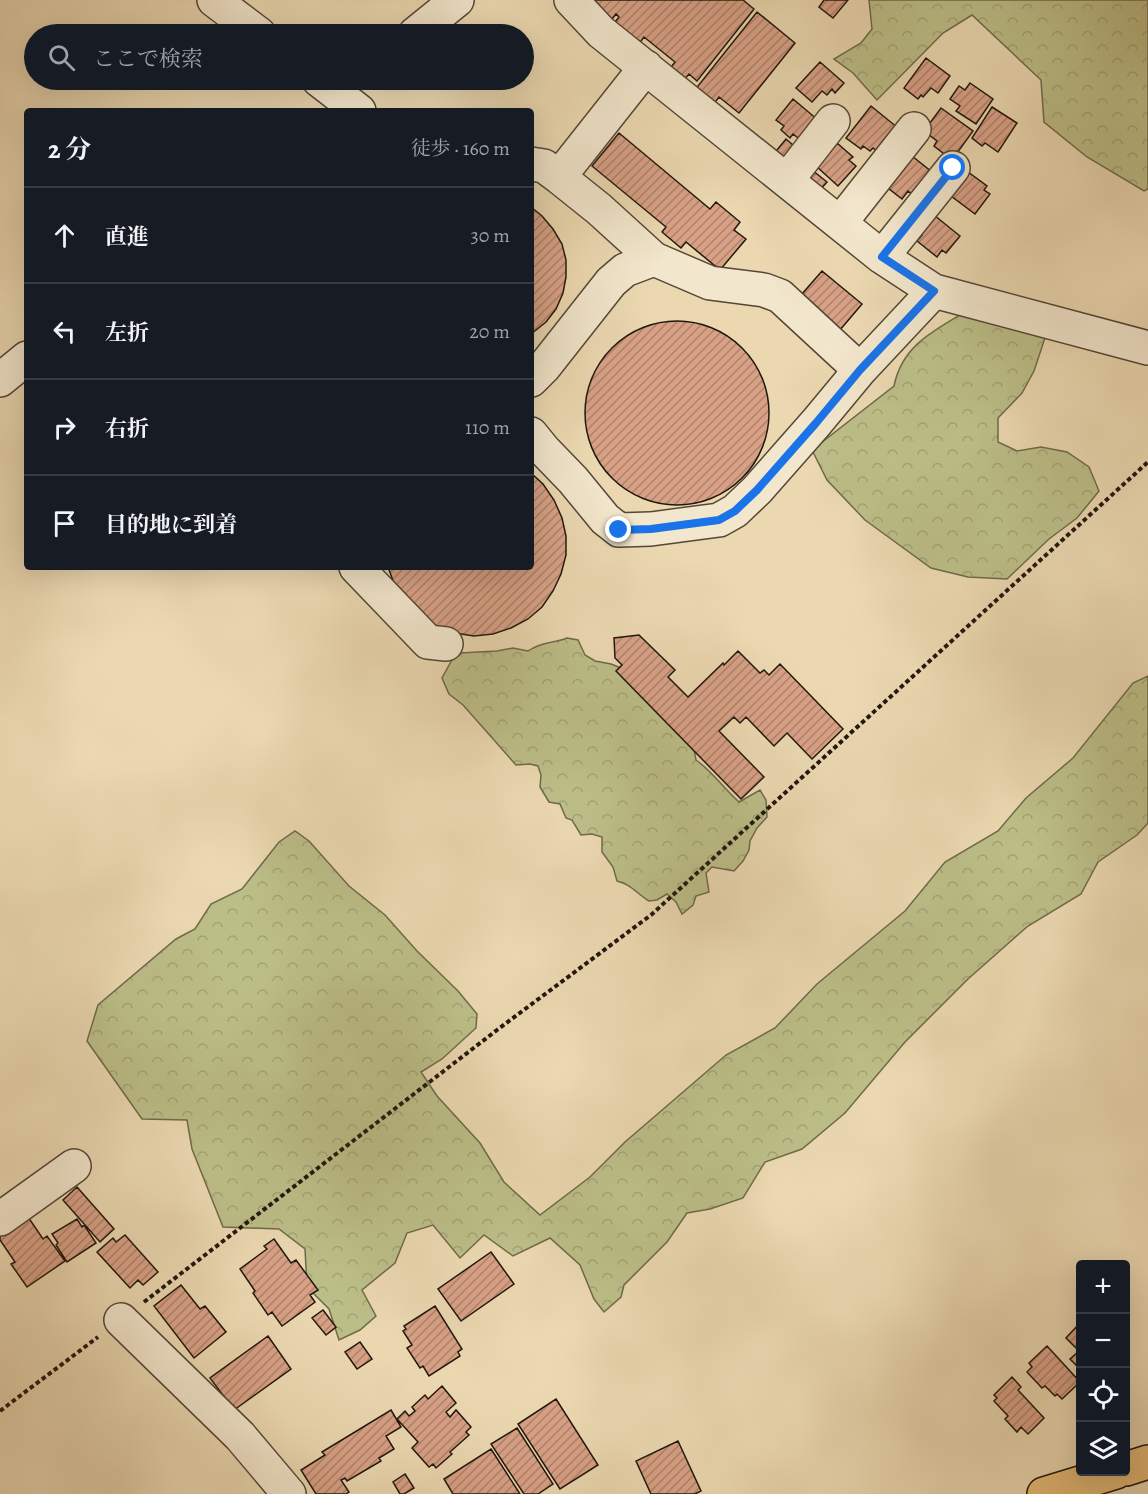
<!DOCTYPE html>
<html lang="ja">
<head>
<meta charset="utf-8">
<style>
  :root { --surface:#171b24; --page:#242831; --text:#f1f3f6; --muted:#9ea1a6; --line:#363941 }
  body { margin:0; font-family:Alegreya,"Noto Serif JP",serif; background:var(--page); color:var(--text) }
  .controls { position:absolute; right:18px; bottom:18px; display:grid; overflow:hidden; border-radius:6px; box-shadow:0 6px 24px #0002 }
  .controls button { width:54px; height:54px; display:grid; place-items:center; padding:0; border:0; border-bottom:2px solid var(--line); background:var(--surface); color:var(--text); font:30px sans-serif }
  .stop { position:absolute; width:18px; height:18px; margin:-14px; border:4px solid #1a73e8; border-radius:50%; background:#fff }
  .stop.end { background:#1a73e8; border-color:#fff; box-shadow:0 2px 6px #0008 }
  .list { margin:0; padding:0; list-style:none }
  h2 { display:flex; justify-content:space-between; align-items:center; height:78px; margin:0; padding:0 24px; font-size:26px }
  h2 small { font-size:20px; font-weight:400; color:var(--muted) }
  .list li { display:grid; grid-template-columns:39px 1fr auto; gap:18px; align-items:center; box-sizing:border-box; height:96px; padding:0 24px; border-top:2px solid var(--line) }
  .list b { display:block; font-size:22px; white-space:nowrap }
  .list em { font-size:20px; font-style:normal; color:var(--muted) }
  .icon { flex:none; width:33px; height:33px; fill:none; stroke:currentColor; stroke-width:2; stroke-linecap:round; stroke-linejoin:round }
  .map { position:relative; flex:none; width:1148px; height:1494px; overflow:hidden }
  .search { position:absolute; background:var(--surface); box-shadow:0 6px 24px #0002; left:24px; top:24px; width:510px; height:66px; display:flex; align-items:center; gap:15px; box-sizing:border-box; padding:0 21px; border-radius:33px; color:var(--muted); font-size:22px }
  .panel { position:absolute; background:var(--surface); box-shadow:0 6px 24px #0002; left:24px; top:108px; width:510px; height:462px; border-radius:6px }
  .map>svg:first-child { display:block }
  .forest { fill:url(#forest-crowns); stroke:#6e6a4a; stroke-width:1.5 }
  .building { fill:url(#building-hatch); stroke:#21170d; stroke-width:1.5 }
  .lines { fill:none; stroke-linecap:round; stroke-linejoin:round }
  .minor-casing { stroke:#544736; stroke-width:36 }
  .major-casing { stroke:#21170d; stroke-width:36 }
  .path { stroke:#21170d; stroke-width:4; stroke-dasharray:4.5 3; stroke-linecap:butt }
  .minor { stroke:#f2e6cc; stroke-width:33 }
  .major { stroke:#e6bc78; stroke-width:33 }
  .route { stroke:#1a73e8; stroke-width:8 }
</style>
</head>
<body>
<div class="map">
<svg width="1148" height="1494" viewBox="0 0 1148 1494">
  <defs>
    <pattern id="forest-crowns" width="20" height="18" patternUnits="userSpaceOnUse" patternTransform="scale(1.5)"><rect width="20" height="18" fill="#bcbe88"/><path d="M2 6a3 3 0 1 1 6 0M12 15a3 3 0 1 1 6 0" fill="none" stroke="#a1a374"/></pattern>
    <pattern id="building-hatch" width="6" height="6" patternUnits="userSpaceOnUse" patternTransform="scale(1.5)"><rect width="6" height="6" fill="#d8a186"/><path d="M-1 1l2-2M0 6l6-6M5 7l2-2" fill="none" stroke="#af826c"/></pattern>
  </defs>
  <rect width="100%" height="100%" fill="#ebd8b1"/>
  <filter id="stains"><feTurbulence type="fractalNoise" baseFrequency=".00333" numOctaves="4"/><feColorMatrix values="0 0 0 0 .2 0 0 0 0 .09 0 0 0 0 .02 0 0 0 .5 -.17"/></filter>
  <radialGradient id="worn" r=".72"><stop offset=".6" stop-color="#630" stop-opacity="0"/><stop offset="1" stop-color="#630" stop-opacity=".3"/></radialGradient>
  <path class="forest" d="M 869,0 L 1148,0 L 1148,189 L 1144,191 L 1087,157 L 1044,122 L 1041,80 L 972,15 L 943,33 L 877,100 L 853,73 L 834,59 L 861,43 L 872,29 Z
    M 965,312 L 1019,325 L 1045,338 L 1034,371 L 1022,393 L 998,418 L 998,442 L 1017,451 L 1041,447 L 1067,452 L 1089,467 L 1099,491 L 1077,518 L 1049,539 L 1007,579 L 968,577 L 931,568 L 865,520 L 827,480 L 812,450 L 894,386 C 902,346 933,331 965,312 Z
    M 567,638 L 578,640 L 585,655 L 595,661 L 611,664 L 626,670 L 691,733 L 696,760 C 712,771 724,789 739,802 L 760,790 L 766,800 L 767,817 L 757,828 L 750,841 L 749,850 L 743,861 L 734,871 L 712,867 L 706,873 L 709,892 L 696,896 L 693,905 L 682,914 L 676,902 L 667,894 L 657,900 L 649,901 C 636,893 632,885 617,881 L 613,867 L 602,852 L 602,837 L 592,834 L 581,835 L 572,820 L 566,818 L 560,804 L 549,802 L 540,787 L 541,775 L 538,766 L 530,764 L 516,765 L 463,705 L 449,694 L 442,678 L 454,656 L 460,653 L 497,651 L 513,648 L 528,651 C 543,641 552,644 567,638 Z
    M 1148,676 L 1148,823 L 1137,835 L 1098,862 L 1081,894 L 1028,926 L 968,979 L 905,1042 L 845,1113 L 802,1149 L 765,1162 L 743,1198 L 710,1209 L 687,1213 L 667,1242 L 624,1285 L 621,1297 L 604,1312 L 594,1299 L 580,1265 L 550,1238 L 513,1256 L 484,1235 L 460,1258 L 433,1225 L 407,1233 L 395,1263 L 362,1290 L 376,1316 L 360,1330 L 339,1340 L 329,1309 L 307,1287 L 305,1249 L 279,1229 L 223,1227 L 192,1149 L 187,1120 L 142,1119 L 87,1041 L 98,1005 L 176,939 L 195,929 L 211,904 L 242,889 L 279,842 L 295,831 L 309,841 L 349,886 L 385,915 L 417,951 L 458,991 L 477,1014 L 476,1028 L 442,1059 L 421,1072 L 437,1096 L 480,1143 L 504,1182 L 540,1215 L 590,1177 L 625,1142 L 726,1055 L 775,1028 L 817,984 L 905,911 L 945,862 L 998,831 L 1026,798 L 1073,758 L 1133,683 Z"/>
  <path class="building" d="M 580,0 L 743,0 L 754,9 L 697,81 L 689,74 L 682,82 L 668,71 L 675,62 L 644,37 L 636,48 L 611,27 L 619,17 L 616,14 L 609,23 Z
    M 824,0 L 848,0 L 833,18 L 819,7 Z
    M 757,12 L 795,43 L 739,113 L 719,97 L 713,105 L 694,91 Z
    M 926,58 L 950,76 L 938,93 L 931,88 L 923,97 L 921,95 L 918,99 L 904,88 Z
    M 820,62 L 844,83 L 835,93 L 832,89 L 827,95 L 822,91 L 812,102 L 796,88 Z
    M 970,83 L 993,99 L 976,124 L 956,111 L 960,106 L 950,99 L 959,86 L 965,90 Z
    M 793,99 L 818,120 L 802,141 L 793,134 L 790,138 L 781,130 L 784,126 L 776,120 Z
    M 871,106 L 898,128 L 879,153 L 873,148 L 870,151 L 863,146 L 861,149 L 846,138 Z
    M 992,107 L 1017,123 L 998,152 L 985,143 L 982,146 L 972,138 Z
    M 941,108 L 973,131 L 952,160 L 934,146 L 937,141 L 924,131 Z
    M 619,133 L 710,209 L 716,202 L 740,222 L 734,230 L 746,239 L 720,270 L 686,242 L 681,248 L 662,232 L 666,227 L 592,166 Z
    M 786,139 L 800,151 L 786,168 L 772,156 Z
    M 837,143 L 853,157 L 849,160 L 856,166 L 838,186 L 816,166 Z
    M 912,156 L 932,172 L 919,200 L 908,191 L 902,199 L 888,188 Z
    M 964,169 L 987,186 L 984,190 L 990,194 L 975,214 L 951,196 Z
    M 812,170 L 827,182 L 819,191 L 805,179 Z
    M 531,207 L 542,216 L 553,229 L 562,244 L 566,260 L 566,277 L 563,293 L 556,309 L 546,322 L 531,334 Z
    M 929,211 L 960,236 L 946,253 L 942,250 L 937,257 L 917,241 L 922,235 L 915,229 Z
    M 822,271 L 862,304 L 834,337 L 795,302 Z
    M585 413a92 92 0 1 1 184 0a92 92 0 1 1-184 0Z
    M 531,473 L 543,484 L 554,500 L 562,518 L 566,536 L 566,555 L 561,574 L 553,591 L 542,607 L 528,619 L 511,628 L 493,634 L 474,636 L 455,633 L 437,627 L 421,617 L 396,589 L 388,567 L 531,567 Z
    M 639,635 L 675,670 L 668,677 L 688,697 L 723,663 L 724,665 L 738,651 L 760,673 L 764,670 L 769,675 L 780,664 L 843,729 L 812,759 L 787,733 L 774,746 L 746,717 L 740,723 L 734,717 L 719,731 L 764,777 L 741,799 L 616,671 L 622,665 L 615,658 L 614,638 Z
    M 77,1187 L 114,1229 L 100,1242 L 63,1200 Z
    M 26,1214 L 43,1239 L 47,1236 L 65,1261 L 27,1287 L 11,1264 L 15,1262 L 0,1240 L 0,1232 Z
    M 77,1219 L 82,1227 L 84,1225 L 96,1243 L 67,1262 L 56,1245 L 58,1243 L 52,1234 Z
    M 125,1235 L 158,1272 L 143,1285 L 138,1280 L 130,1288 L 97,1252 L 113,1238 L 116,1242 Z
    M 274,1239 L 291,1263 L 296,1260 L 318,1290 L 310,1295 L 315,1302 L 282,1326 L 272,1312 L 268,1315 L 253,1293 L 255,1291 L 240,1269 L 267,1249 L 264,1246 Z
    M 491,1252 L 514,1284 L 461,1321 L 438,1289 Z
    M 181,1285 L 200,1309 L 205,1306 L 226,1332 L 194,1358 L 154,1306 Z
    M 435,1306 L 462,1349 L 458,1352 L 460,1356 L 429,1376 L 423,1366 L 420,1368 L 407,1348 L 412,1345 L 403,1331 L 406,1329 L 404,1326 Z
    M 323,1310 L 336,1327 L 326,1335 L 312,1318 Z
    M 1080,1323 L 1080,1369 L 1070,1359 L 1079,1351 L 1066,1338 Z
    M 268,1336 L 291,1369 L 234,1410 L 210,1378 Z
    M 360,1342 L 372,1359 L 357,1369 L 345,1352 Z
    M 1047,1346 L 1080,1382 L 1062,1399 L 1057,1394 L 1055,1396 L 1045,1386 L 1042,1388 L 1027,1372 L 1032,1367 L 1029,1363 Z
    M 1012,1377 L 1021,1387 L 1018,1390 L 1044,1418 L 1028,1434 L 1021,1427 L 1017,1432 L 1005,1419 L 1008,1416 L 994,1401 L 997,1398 L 994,1395 Z
    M 442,1386 L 456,1403 L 446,1412 L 450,1417 L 456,1410 L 471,1427 L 466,1432 L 469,1435 L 450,1452 L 452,1454 L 436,1468 L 433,1464 L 429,1467 L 412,1448 L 418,1442 L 397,1419 L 405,1411 L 409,1416 L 415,1411 L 412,1407 L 425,1395 L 428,1399 Z
    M 556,1399 L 598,1465 L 560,1489 L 518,1424 Z
    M 391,1410 L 401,1427 L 386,1436 L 394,1449 L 379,1458 L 381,1461 L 347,1481 L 345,1478 L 341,1480 L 349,1492 L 346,1494 L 316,1494 L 301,1470 L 325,1455 L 322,1452 Z
    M 517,1428 L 553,1484 L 538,1494 L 524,1494 L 491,1444 Z
    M 678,1441 L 701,1491 L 695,1494 L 651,1494 L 636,1461 Z
    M 491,1449 L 520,1494 L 453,1494 L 444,1479 Z
    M 405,1474 L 414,1488 L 404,1494 L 400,1494 L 393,1482 Z"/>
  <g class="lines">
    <g class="minor-casing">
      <path id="minor" d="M 214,0 L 259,34
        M 571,0 L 601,32 L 882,257 L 934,291 L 1148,348
        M 415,34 L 457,0
        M 319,80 L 359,111
        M 531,164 L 544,166 L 559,177 L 599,209 L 654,259
        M 559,177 L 646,67
        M 787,180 L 833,121
        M 840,223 L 914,129
        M 882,257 L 953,168
        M 0,380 L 27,358
        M 531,380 L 544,367 L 611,282 L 625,270 L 654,259 L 710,283 L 764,290 L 780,296 L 860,370
        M 531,434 L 544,450 L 573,480 L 605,519 L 619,530 L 651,529 L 719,520 L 735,511 L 757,490 L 816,423 L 860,370 L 934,291
        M 356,567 L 428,642 L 446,644
        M 0,1219 L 74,1166
        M 121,1320 L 240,1436 L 289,1494"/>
    </g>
    <g class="major-casing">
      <path id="major" d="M 1126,1469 L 1148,1462
        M 1044,1494 L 1116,1472"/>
    </g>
    <path class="path" d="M 144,1302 L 497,1030 L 651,915 L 1148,462
      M 0,1411 L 98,1337"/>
    <use href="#minor" class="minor"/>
    <use href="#major" class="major"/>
  </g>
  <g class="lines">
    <path class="route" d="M 619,530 L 651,529 L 719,520 L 735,511 L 757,490 L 816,423 L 860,370 L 934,291 L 882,257 L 953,168"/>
  </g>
  <rect width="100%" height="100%" filter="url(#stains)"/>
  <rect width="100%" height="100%" fill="url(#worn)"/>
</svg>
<div class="controls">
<button>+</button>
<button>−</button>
<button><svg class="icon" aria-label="locate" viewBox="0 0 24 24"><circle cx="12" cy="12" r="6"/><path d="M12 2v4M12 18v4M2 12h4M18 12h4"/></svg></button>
<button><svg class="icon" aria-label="layers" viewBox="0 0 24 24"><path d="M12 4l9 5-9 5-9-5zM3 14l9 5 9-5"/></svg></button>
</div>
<div class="stop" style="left:953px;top:168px"></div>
<div class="stop end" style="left:619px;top:530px"></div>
<div class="search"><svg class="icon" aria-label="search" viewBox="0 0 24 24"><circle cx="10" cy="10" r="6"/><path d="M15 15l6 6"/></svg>ここで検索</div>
<section class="panel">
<h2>2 分<small>徒歩 · 160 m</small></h2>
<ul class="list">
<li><svg class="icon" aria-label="ahead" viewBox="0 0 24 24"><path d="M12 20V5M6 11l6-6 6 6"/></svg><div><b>直進</b></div><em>30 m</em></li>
<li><svg class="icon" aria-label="left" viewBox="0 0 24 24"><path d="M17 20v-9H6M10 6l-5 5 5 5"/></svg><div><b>左折</b></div><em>20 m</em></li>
<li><svg class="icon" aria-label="right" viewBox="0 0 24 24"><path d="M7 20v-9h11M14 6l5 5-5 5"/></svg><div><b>右折</b></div><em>110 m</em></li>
<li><svg class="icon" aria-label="arrive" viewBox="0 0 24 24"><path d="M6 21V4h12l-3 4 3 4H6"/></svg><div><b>目的地に到着</b></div></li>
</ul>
</section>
</div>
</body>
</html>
